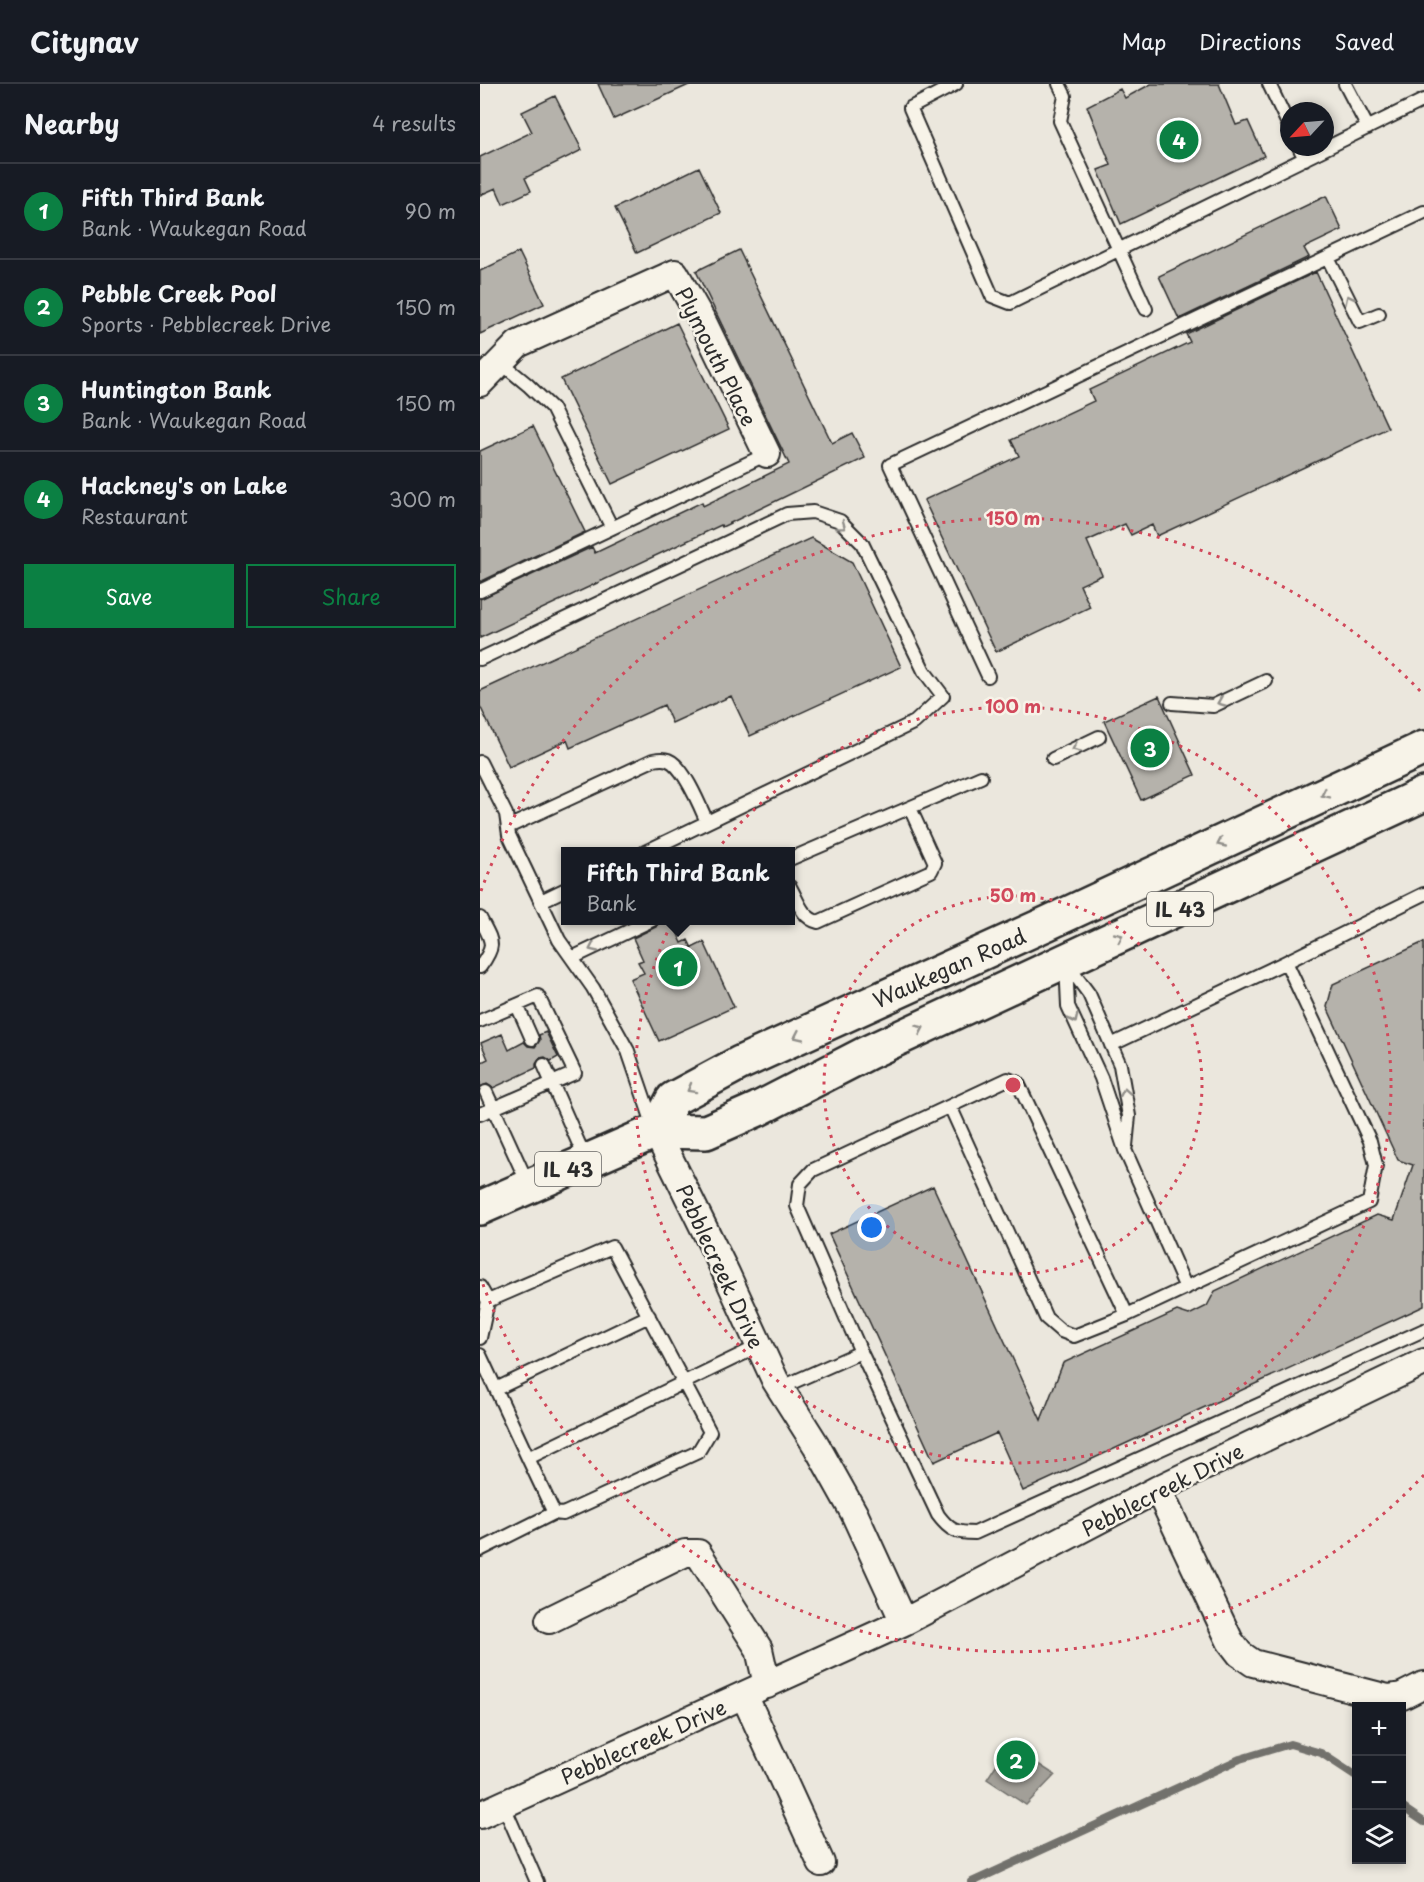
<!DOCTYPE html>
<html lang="en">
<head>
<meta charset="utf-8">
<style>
  :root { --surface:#171b24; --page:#20242c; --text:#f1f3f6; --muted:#9ea1a6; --line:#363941; --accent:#0b8043 }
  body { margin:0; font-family:"Playpen Sans",sans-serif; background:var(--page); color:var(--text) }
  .controls { position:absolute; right:18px; bottom:18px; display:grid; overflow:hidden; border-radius:0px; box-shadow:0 3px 9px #0003 }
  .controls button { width:54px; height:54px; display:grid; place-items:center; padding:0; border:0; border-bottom:2px solid var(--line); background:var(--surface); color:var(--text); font:30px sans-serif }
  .compass { position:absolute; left:800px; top:18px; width:54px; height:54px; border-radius:50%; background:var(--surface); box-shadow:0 3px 9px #0003; rotate:244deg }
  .you { position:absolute; left:392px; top:1144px; width:21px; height:21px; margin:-15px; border:4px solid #fff; border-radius:50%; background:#1a73e8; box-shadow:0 0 0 9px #1a73e833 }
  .badge { display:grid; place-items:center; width:39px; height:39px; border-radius:50%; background:var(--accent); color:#fff; font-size:20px; font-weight:700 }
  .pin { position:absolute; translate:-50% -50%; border:3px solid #fff; box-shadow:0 2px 6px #0006 }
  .popup { position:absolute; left:81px; top:763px; width:234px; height:78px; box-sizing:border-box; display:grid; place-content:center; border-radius:0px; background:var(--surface); filter:drop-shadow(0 2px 4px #0005); font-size:20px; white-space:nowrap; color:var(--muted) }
  .popup b { font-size:22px; color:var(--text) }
  .popup::after { content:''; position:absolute; left:50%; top:100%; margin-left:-12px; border:12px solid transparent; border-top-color:var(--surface) }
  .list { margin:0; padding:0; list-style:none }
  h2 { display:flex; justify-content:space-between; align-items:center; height:78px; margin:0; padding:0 24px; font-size:26px }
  h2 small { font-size:20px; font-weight:400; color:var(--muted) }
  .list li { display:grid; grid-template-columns:39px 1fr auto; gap:18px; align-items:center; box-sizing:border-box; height:96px; padding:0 24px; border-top:2px solid var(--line) }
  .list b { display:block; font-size:22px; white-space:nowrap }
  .list p { margin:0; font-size:20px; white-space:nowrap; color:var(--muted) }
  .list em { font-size:20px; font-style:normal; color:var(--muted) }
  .actions { display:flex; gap:12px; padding:18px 24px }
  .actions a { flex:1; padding:14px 0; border:2px solid var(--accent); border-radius:0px; text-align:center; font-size:21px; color:var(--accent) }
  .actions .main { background:var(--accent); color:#fff }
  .icon { flex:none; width:33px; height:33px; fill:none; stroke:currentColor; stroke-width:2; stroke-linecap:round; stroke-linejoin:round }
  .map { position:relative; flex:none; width:944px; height:1798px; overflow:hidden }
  header { display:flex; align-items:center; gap:36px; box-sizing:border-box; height:84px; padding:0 30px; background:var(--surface); border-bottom:2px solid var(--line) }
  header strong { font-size:28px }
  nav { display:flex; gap:33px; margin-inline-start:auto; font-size:21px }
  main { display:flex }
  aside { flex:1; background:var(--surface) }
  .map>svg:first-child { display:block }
  .water { fill:#a29f98; stroke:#72716c; stroke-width:1.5 }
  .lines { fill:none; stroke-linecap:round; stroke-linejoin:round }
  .stream { stroke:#72716c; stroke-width:8 }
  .building { fill:#b5b2ab; stroke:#2b2b2b; stroke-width:1.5 }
  .lane-casing { stroke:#2b2b2b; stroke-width:16 }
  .street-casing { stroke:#2b2b2b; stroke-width:30 }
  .primary-casing { stroke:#2b2b2b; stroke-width:38 }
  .lane { stroke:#f7f3e8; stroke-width:12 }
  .street { stroke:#f7f3e8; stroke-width:26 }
  .primary { stroke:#f7f3e8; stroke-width:33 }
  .oneway { stroke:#918f8a }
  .ring { fill:none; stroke:#d1495b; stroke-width:3; stroke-dasharray:3 6 }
  .labels { text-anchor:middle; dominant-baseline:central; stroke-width:5; stroke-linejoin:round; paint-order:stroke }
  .shield { fill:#f7f3e8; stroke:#686764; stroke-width:1.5 }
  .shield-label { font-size:20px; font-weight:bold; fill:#2b2b2b }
  .street-label { font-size:21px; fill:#2b2b2b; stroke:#f7f3e8 }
  .centre { fill:#d1495b; stroke:#f7f3e8; stroke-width:3 }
  .ring-label { font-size:18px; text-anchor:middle; font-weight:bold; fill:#d1495b; stroke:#f7f3e8; stroke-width:5; stroke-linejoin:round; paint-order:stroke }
</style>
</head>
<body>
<header>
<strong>Citynav</strong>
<nav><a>Map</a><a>Directions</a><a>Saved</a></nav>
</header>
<main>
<aside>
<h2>Nearby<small>4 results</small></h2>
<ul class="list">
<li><span class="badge">1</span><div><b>Fifth Third Bank</b><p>Bank · Waukegan Road</p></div><em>90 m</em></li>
<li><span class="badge">2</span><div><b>Pebble Creek Pool</b><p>Sports · Pebblecreek Drive</p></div><em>150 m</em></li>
<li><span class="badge">3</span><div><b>Huntington Bank</b><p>Bank · Waukegan Road</p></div><em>150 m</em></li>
<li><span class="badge">4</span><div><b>Hackney's on Lake</b><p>Restaurant</p></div><em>300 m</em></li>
</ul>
<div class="actions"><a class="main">Save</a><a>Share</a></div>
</aside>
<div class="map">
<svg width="944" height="1798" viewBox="0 0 944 1798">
  <rect width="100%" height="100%" fill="#ebe7dd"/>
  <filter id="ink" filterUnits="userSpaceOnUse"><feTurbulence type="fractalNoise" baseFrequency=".0167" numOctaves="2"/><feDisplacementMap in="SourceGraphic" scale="12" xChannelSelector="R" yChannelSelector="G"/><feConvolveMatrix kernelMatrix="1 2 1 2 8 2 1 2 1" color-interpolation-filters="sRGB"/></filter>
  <g filter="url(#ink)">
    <path class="water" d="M 529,1661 L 575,1691 L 546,1721 L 507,1695 Z"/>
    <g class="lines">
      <path class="stream" d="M 922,1723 L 944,1738
        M 492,1798 L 760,1675 L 810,1660 L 841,1669 L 876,1692"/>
    </g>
    <path class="building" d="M 118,0 L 211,0 L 134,35 Z
      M 671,0 L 739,0 L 756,41 L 768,37 L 784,72 L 641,140 L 618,86 L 631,81 L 607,22 L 640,5 L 645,14 Z
      M 75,12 L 102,66 L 45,94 L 51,107 L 23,120 L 16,104 L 0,111 L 0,73 L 52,48 L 42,28 Z
      M 219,83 L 241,129 L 157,169 L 135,124 Z
      M 846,112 L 862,146 L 824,164 L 829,173 L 699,235 L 679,192 Z
      M 259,166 L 352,359 L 372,349 L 385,374 L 242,443 L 241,441 L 0,554 L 0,515 L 112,463 L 115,469 L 222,418 L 223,422 L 309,380 L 216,187 Z
      M 39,168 L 64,220 L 0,250 L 0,187 Z
      M 836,188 L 908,344 L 677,452 L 672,441 L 651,451 L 645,440 L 607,457 L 622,491 L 600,501 L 610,523 L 516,568 L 444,416 L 539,372 L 531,356 L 614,317 L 609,306 L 710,258 L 706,250 Z
      M 197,239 L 249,345 L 132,400 L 81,295 Z
      M 53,342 L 105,448 L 0,498 L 0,367 Z
      M 331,454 L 372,478 L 421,583 L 270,652 L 251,612 L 192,639 L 184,621 L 90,664 L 87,656 L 29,683 L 0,622 L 0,607 Z
      M 679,612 L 715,691 L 661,716 L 624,637 Z
      M 180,837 L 192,837 L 202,859 L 208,856 L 212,864 L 224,858 L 254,923 L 179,957 L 150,895 L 164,889 L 158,878 L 163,876 L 153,854 L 176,843 Z
      M 944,858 L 944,1222 L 543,1407 L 517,1349 L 454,1378 L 349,1150 L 453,1102 L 561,1336 L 583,1279 L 697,1227 L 709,1231 L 727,1222 L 735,1207 L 897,1131 L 914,1136 L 933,1081 L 918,1076 L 847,923 L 853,900 Z
      M 66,948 L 78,973 L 71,977 L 65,973 L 60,974 L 56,980 L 56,984 L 13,1004 L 7,1000 L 0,1003 L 0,979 L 8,975 L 1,959 L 22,950 L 29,966 L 44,958 L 48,962 L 55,963 L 60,956 L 59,951 Z"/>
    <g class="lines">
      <g class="lane-casing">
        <path id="lane" d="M 476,0 L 430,24 L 512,212 L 530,219 L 944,16
          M 579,0 L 585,12 L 580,37 L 666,225
          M 789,0 L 809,42
          M 865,0 L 888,44
          M 819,63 L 825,75
          M 848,174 L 880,238 L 899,230
          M 20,278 L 48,301 L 72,324 L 132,444
          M 0,507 L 287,370
          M 0,575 L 307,430 L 333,428 L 360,437 L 382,459 L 444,587 L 463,612 L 435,638 L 165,768
          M 508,592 L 410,381 L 944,128
          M 692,619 L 733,622 L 786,597
          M 573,675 L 619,653
          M 0,678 L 26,730 L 29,751 L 79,856 L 113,904 L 148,967 L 173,1040
          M 28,743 L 173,676 C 178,675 183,674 188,676 C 204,682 220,722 227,738
          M 310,775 L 501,693
          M 310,803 C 318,817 322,834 338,838 L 451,787 L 455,779 L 430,724
          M 61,817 L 86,805
          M 0,834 C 12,858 17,860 0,883
          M 92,874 L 172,836
          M 586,879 L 588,922 L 621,994 L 645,1066 L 706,1204
          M 586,879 L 609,910 L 640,981 L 649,1032 L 646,1062
          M 37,921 L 52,955
          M 0,937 L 58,912 L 95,989 L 0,1030
          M 631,961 L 806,878
          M 64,981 L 106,1076
          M 6,1008 L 49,1102
          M 470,1022 L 566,1234 L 581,1247 L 594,1252 L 647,1231
          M 0,1203 L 8,1217 L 0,1254
          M 8,1217 L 132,1163 L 230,1348 L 218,1368 L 83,1430 L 74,1429 L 48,1374
          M 381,1268 L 458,1431 C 470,1447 476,1449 495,1449 L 944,1246
          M 0,1271 L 48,1374 L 279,1262
          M 300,1304 L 381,1268 L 317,1122 L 320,1100 L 333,1086 L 528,995 L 538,999 L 647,1231 L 889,1118 L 896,1081 L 890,1057 L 806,878 L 944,810
          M 16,1305 L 169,1232
          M 0,1466 L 74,1429
          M 23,1720 L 57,1798"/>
      </g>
      <g class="street-casing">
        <path id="street" d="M 0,299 L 38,260 L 195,189 L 224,240 L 287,370
          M 176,1047 L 246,1189 L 295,1296 L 336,1361 L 374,1429 L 424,1538
          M 678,1405 L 750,1557 L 760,1570 L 773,1579 L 908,1614 L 922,1612 L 944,1601
          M 69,1536 L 205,1469 L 218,1469 L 279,1565 L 287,1601
          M 264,1611 L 341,1779
          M 0,1731 L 424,1538 L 678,1405 L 944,1278"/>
      </g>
      <g class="primary-casing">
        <path id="primary" d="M 176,1047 L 193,1015 L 260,979 L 568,839 L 944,664
          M 0,1124 L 176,1047 L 226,1048 L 278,1025 L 387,969 L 944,710"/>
      </g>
      <use href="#lane" class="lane"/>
      <use href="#street" class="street"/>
      <use href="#primary" class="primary"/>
    </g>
    <defs><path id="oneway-chevron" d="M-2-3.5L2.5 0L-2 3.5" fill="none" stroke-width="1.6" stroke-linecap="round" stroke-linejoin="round" transform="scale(1.5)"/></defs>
    <g class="oneway">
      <use href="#oneway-chevron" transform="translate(869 215) rotate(-116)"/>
      <use href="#oneway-chevron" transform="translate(362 442) rotate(37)"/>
      <use href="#oneway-chevron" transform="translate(741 618) rotate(158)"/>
      <use href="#oneway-chevron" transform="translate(596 664) rotate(155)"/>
      <use href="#oneway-chevron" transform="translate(845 710) rotate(154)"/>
      <use href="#oneway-chevron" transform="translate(741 759) rotate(155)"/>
      <use href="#oneway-chevron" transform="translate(639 853) rotate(-25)"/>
      <use href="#oneway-chevron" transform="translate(113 864) rotate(155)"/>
      <use href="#oneway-chevron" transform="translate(594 935) rotate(64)"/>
      <use href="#oneway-chevron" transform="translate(440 945) rotate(-25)"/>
      <use href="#oneway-chevron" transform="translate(318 952) rotate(155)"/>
      <use href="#oneway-chevron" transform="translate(211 1005) rotate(151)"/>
      <use href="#oneway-chevron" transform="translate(645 1008) rotate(-100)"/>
    </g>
  </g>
  <g class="ring">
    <circle cx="533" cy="1001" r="189"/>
    <circle cx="533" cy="1001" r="378"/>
    <path d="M944 1391A566 566 0 0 1 1 1195M1 807A566 566 0 0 1 944 611"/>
  </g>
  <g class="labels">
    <g class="shield">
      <rect x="667" y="808" width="66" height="34" rx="4.5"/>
      <rect x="55" y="1068" width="66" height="34" rx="4.5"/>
    </g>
    <g class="shield-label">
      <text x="700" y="825">IL 43</text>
      <text x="88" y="1085">IL 43</text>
    </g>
    <g class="street-label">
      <text transform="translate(237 272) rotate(63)">Plymouth Place</text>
      <text transform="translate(469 883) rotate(-24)">Waukegan Road</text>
      <text transform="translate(241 1182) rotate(65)">Pebblecreek Drive</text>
      <text transform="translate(682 1405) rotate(-27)">Pebblecreek Drive</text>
      <text transform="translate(163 1657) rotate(-24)">Pebblecreek Drive</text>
    </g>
  </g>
  <circle cx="533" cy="1001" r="9" class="centre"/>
  <g class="ring-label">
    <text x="533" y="441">150 m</text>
    <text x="533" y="629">100 m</text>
    <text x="533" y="818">50 m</text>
  </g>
</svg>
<div class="controls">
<button>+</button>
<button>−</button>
<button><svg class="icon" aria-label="layers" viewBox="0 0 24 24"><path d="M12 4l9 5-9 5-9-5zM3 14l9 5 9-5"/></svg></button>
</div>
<svg class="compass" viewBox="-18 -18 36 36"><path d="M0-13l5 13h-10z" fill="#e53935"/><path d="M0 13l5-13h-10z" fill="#9ea1a6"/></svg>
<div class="you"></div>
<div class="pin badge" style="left:198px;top:883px">1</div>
<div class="popup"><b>Fifth Third Bank</b>Bank</div>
<div class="pin badge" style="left:536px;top:1676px">2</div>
<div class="pin badge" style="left:670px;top:664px">3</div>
<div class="pin badge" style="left:699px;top:56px">4</div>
</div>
</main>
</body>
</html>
